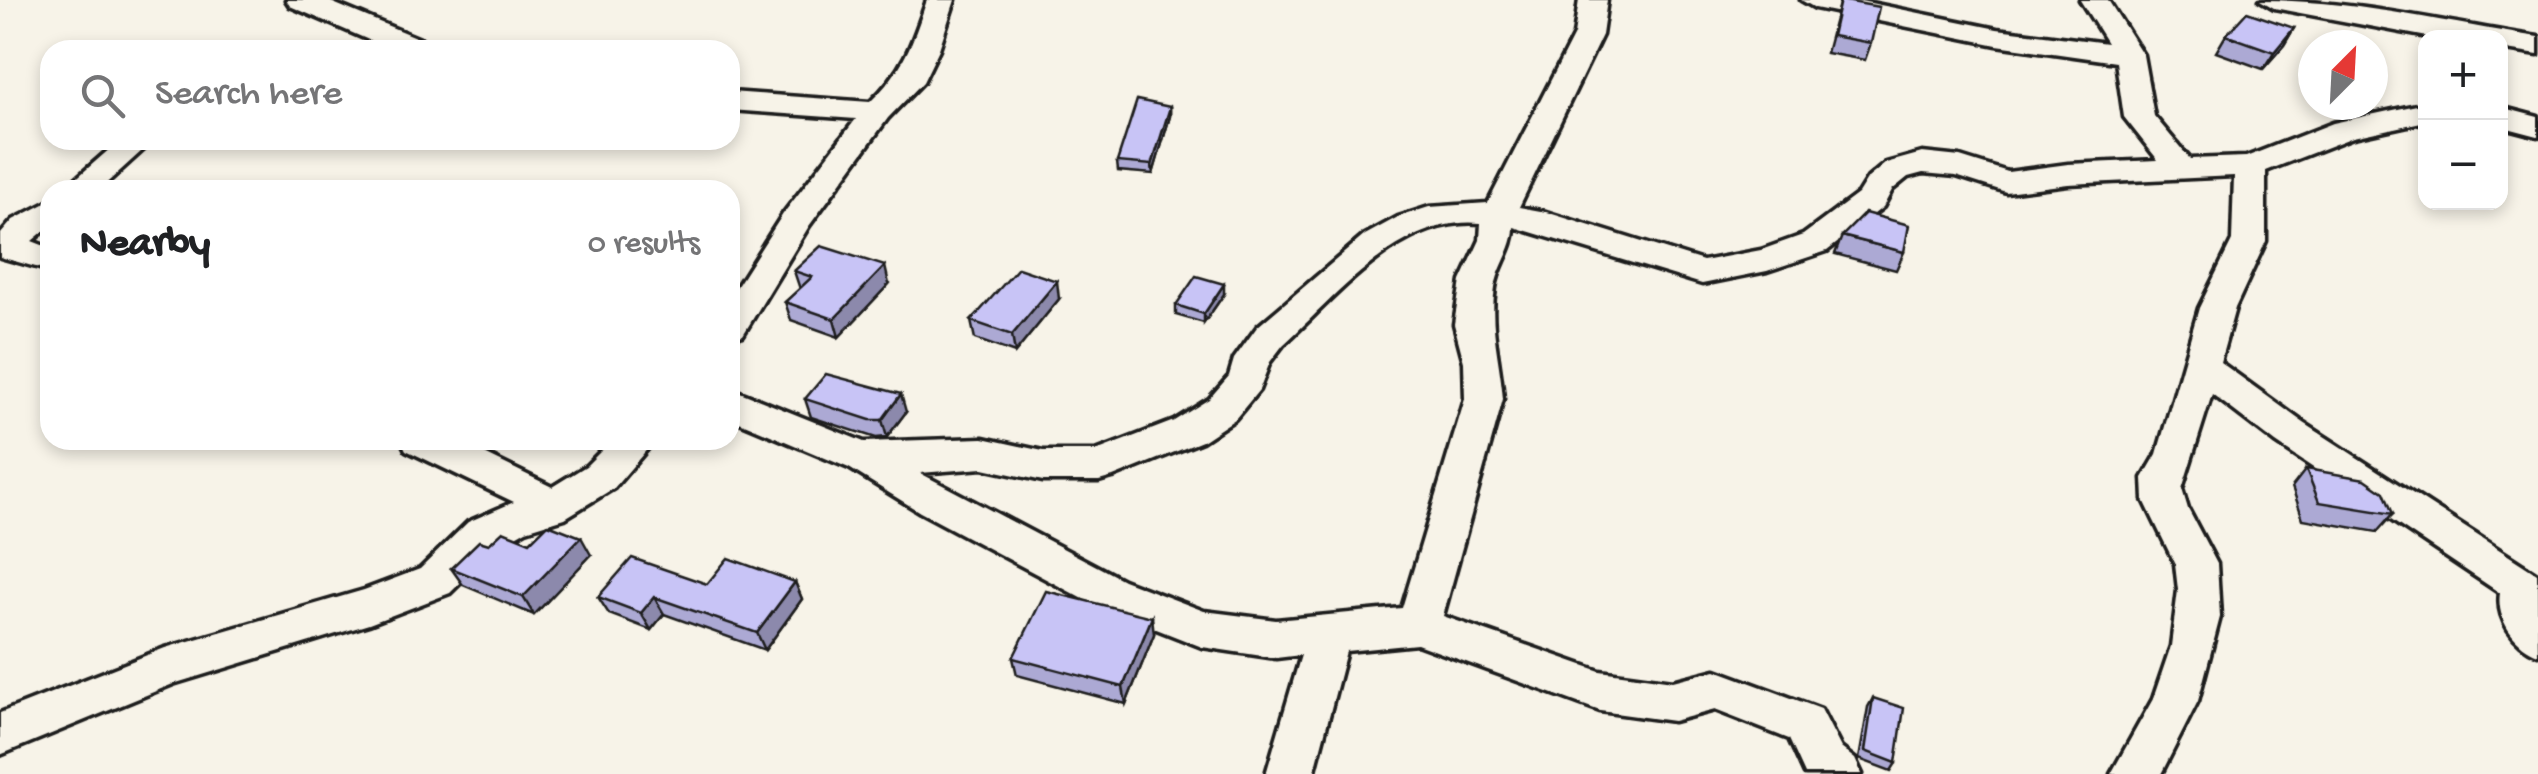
<!DOCTYPE html>
<html lang="en">
<head>
<meta charset="utf-8">
<style>
  :root { --surface:#fff; --page:#f2f2f2; --text:#202124; --muted:#757577; --line:#e0e0e0 }
  body { margin:0; font-family:"Gochi Hand",sans-serif; background:var(--page); color:var(--text) }
  .controls { position:absolute; right:30px; top:30px; display:grid; overflow:hidden; border-radius:20px; box-shadow:0 5px 15px #0003 }
  .controls button { width:90px; height:90px; display:grid; place-items:center; padding:0; border:0; border-bottom:2px solid var(--line); background:var(--surface); color:var(--text); font:50px sans-serif }
  .compass { position:absolute; left:2298px; top:30px; width:90px; height:90px; border-radius:50%; background:var(--surface); box-shadow:0 5px 15px #0003; rotate:24deg }
  .list { margin:0; padding:0; list-style:none }
  h2 { display:flex; justify-content:space-between; align-items:center; height:130px; margin:0; padding:0 40px; font-size:42px }
  h2 small { font-size:32px; font-weight:400; color:var(--muted) }
  .icon { flex:none; width:55px; height:55px; fill:none; stroke:currentColor; stroke-width:2; stroke-linecap:round; stroke-linejoin:round }
  .map { position:relative; flex:none; width:2538px; height:774px; overflow:hidden }
  .search { position:absolute; background:var(--surface); box-shadow:0 5px 15px #0003; left:40px; top:40px; width:700px; height:110px; display:flex; align-items:center; gap:25px; box-sizing:border-box; padding:0 35px; border-radius:30px; color:var(--muted); font-size:38px }
  .panel { position:absolute; background:var(--surface); box-shadow:0 5px 15px #0003; left:40px; top:180px; width:700px; height:270px; border-radius:30px }
  .map>svg:first-child { display:block }
  .lines { fill:none; stroke-linecap:round; stroke-linejoin:round }
  .minor-casing { stroke:#1c1c1c; stroke-width:7 }
  .minor { fill:#f7f3e8; fill-rule:evenodd }
  .wall { fill:#aca9d4; stroke:#1c1c1c; stroke-width:2.5 }
  .shaded-wall { fill:#8c89ac; stroke:#1c1c1c; stroke-width:2.5 }
  .building { fill:#c8c4f6; stroke:#1c1c1c; stroke-width:2.5 }
</style>
</head>
<body>
<div class="map">
<svg width="2538" height="774" viewBox="0 0 2538 774">
  <rect width="100%" height="100%" fill="#f7f3e8"/>
  <filter id="ink" filterUnits="userSpaceOnUse"><feTurbulence type="fractalNoise" baseFrequency=".01" numOctaves="2"/><feDisplacementMap in="SourceGraphic" scale="20" xChannelSelector="R" yChannelSelector="G"/><feConvolveMatrix kernelMatrix="1 2 1 2 8 2 1 2 1" color-interpolation-filters="sRGB"/></filter>
  <g filter="url(#ink)">
    <g class="lines">
      <g class="minor-casing">
        <path id="minor" d="M 286,0 L 326,0 L 432,44 L 436,50 L 392,50 L 290,6 Z
          M 927,0 L 955,0 L 939,49 L 923,82 L 888,118 L 809,226 L 743,335 L 730,338 L 730,297 L 783,214 L 856,119 L 730,110 L 730,92 L 870,102 C 904,70 912,44 927,0 Z
          M 1579,0 L 1607,0 L 1602,35 L 1519,207 L 1546,212 L 1703,261 L 1761,250 L 1803,235 L 1858,194 L 1868,178 L 1886,163 L 1922,153 L 1960,157 L 2008,172 L 2068,164 L 2158,160 L 2124,117 L 2116,62 L 1997,45 L 1815,8 L 1801,0 L 1856,0 L 1997,29 L 2107,43 L 2080,0 L 2108,0 L 2143,55 L 2154,116 L 2190,159 L 2246,157 L 2333,123 L 2426,103 L 2426,121 L 2353,137 L 2266,171 L 2266,241 L 2235,308 L 2220,362 L 2304,423 L 2537,574 L 2538,654 C 2514,645 2496,619 2500,593 L 2276,443 L 2212,394 L 2182,489 L 2188,509 L 2217,564 L 2220,617 L 2198,701 L 2161,774 L 2111,774 L 2153,699 L 2171,646 L 2178,590 L 2175,564 L 2144,500 L 2143,478 L 2157,454 L 2199,308 L 2232,241 L 2234,176 L 2068,184 L 2006,192 L 1956,176 L 1923,173 L 1908,177 L 1892,190 L 1883,207 L 1827,251 L 1767,271 L 1702,284 L 1514,227 C 1514,249 1498,266 1495,288 C 1489,326 1500,360 1503,399 L 1443,616 L 1600,671 L 1673,681 L 1716,670 L 1821,709 L 1841,748 L 1855,759 L 1862,774 L 1805,774 L 1789,739 L 1715,710 L 1673,721 L 1600,711 L 1417,644 L 1346,651 L 1314,774 L 1266,774 L 1301,655 L 1276,658 L 1202,647 L 1093,604 L 920,512 L 849,468 L 730,418 L 730,388 L 864,442 L 983,438 L 1043,451 L 1096,451 L 1174,421 L 1209,399 L 1229,376 L 1234,359 L 1257,327 L 1365,235 L 1398,217 L 1429,207 L 1488,203 L 1574,35 ZM 1481,223 L 1480,240 L 1461,281 L 1454,324 L 1464,362 L 1465,399 L 1402,608 L 1276,620 L 1204,611 L 1123,580 L 920,473 L 983,468 L 1043,481 L 1099,481 L 1113,477 L 1202,441 L 1235,419 L 1259,390 L 1270,362 L 1283,345 C 1337,296 1401,215 1481,223 Z
          M 2260,0 C 2354,0 2447,23 2538,37 L 2538,55 L 2500,49 L 2500,38 L 2433,38 L 2274,8 Z
          M 2500,107 L 2538,117 L 2538,136 L 2500,126 Z
          M 120,140 L 154,140 L 99,190 L 63,190 Z
          M 50,201 L 50,226 L 32,241 L 50,248 L 50,271 L 0,257 L 0,235 L 13,220 Z
          M 401,440 L 456,440 L 552,487 L 586,466 L 612,440 L 655,440 L 614,488 L 565,518 L 526,530 L 498,546 L 450,593 L 369,624 L 173,684 L 0,755 L 0,713 L 165,648 L 364,590 L 420,569 L 468,522 L 514,502 L 406,450 Z"/>
      </g>
      <use href="#minor" class="minor"/>
    </g>
    <path class="wall" d="M 1840,0 L 1871,43 L 1865,60 L 1826,53 Z
      M 2294,28 L 2284,45 L 2263,69 L 2216,52 L 2226,35 Z
      M 1170,107 L 1170,116 L 1153,174 L 1118,171 L 1117,162 Z
      M 1842,236 L 1904,252 L 1896,270 L 1835,254 Z
      M 794,271 L 889,284 L 839,337 L 791,320 L 785,302 L 800,289 Z
      M 1224,294 L 1204,323 L 1176,315 L 1176,305 Z
      M 1059,299 L 1015,353 L 975,339 L 971,321 Z
      M 805,399 L 906,412 L 887,437 L 876,438 L 811,417 Z
      M 2306,469 L 2393,514 L 2377,532 L 2303,519 L 2292,487 Z
      M 530,542 L 591,555 L 534,615 L 463,585 L 451,568 L 489,544 Z
      M 795,582 L 802,599 L 765,650 L 664,614 L 651,630 L 609,614 L 598,597 L 707,584 Z
      M 1154,634 L 1126,704 L 1017,675 L 1013,658 Z
      M 1873,698 L 1896,763 L 1891,771 L 1859,759 L 1868,707 Z"/>
    <path class="shaded-wall" d="M 2294,28 L 2284,45 L 2263,69 L 2274,52 Z
      M 1170,107 L 1170,116 L 1153,174 L 1152,165 Z
      M 885,266 L 889,284 L 839,337 L 834,319 Z
      M 1057,281 L 1059,299 L 1015,353 L 1012,335 Z
      M 1224,284 L 1224,294 L 1204,323 L 1204,314 Z
      M 901,394 L 906,412 L 887,437 L 882,420 Z
      M 581,537 L 591,555 L 534,615 L 523,597 Z
      M 795,582 L 802,599 L 765,650 L 757,633 Z
      M 654,597 L 664,614 L 651,630 L 641,613 Z
      M 1152,617 L 1154,634 L 1126,704 L 1123,687 Z"/>
    <path class="building" d="M 1840,0 L 1879,7 L 1871,43 L 1832,36 Z
      M 2247,12 L 2294,28 L 2274,52 L 2226,35 Z
      M 1137,100 L 1170,107 L 1152,165 L 1117,162 Z
      M 1865,213 L 1909,225 L 1904,252 L 1842,236 Z
      M 821,246 L 885,266 L 834,319 L 785,302 L 812,277 L 794,271 Z
      M 1018,268 L 1057,281 L 1012,335 L 971,321 Z
      M 1196,276 L 1224,284 L 1204,314 L 1176,305 Z
      M 826,374 L 901,394 L 882,420 L 870,420 L 805,399 Z
      M 2306,469 L 2365,479 L 2384,492 L 2393,514 L 2319,502 Z
      M 548,524 L 581,537 L 523,597 L 451,568 L 479,541 L 489,544 L 503,531 L 530,542 Z
      M 632,558 L 707,584 L 728,558 L 795,582 L 757,633 L 654,597 L 641,613 L 598,597 Z
      M 1046,591 L 1152,617 L 1123,687 L 1013,658 Z
      M 1873,698 L 1904,708 L 1896,763 L 1865,751 Z"/>
  </g>
</svg>
<div class="controls">
<button>+</button>
<button>−</button>
</div>
<svg class="compass" viewBox="-18 -18 36 36"><path d="M0-13l5 13h-10z" fill="#e53935"/><path d="M0 13l5-13h-10z" fill="#757577"/></svg>
<div class="search"><svg class="icon" aria-label="search" viewBox="0 0 24 24"><circle cx="10" cy="10" r="6"/><path d="M15 15l6 6"/></svg>Search here</div>
<section class="panel">
<h2>Nearby<small>0 results</small></h2>
<ul class="list">
</ul>
</section>
</div>
</body>
</html>
